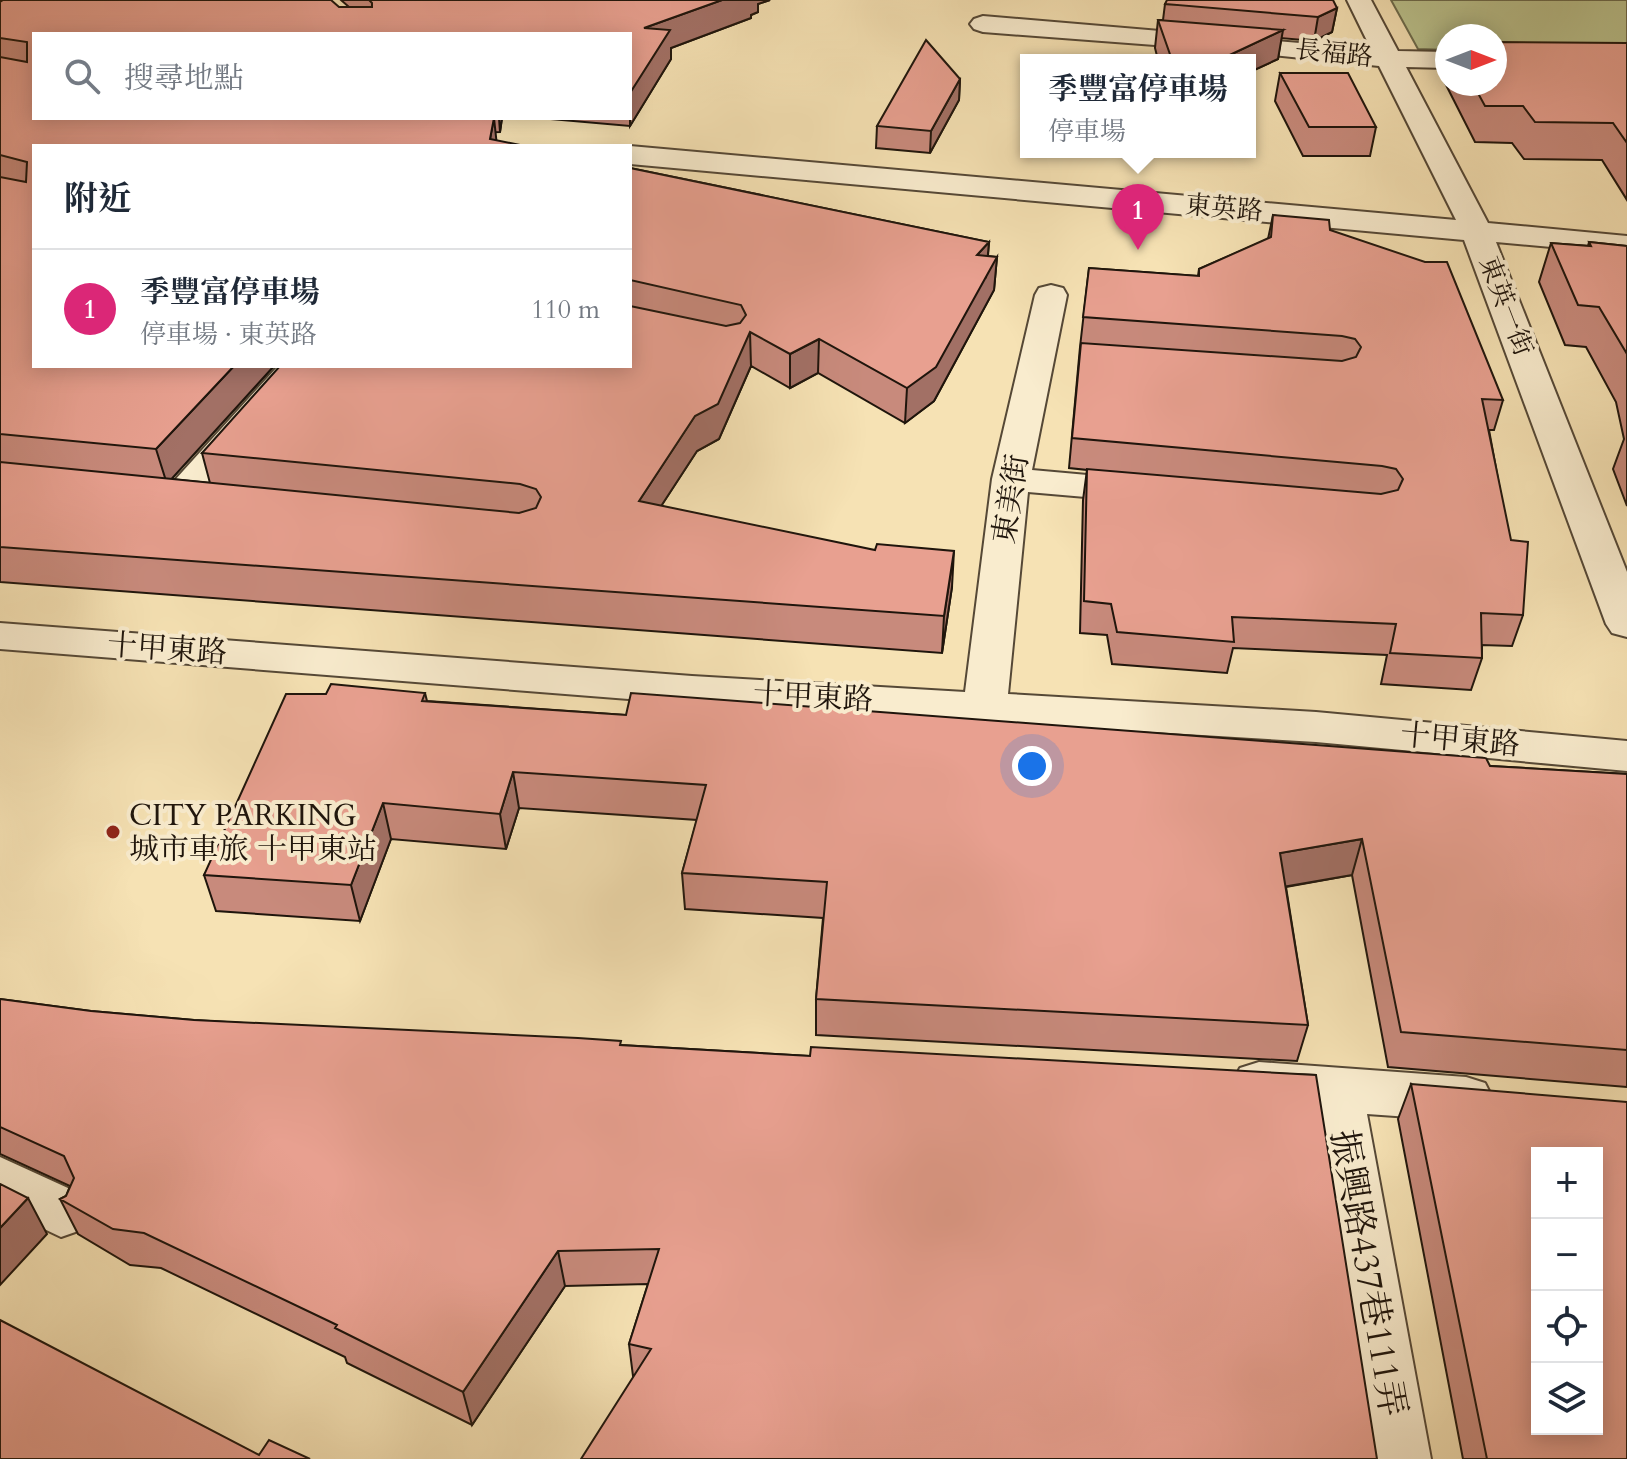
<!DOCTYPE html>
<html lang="zh-TW">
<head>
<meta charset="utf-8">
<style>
  :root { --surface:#fff; --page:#f2f2f3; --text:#1f2937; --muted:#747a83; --line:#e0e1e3; --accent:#db2777 }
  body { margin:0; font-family:Cardo,"Noto Serif TC",serif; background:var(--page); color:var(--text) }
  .controls { position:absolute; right:24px; bottom:24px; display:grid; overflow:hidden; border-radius:0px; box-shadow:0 4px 20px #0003 }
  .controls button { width:72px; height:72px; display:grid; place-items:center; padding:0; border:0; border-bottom:2px solid var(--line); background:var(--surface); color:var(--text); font:40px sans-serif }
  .compass { position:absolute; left:1435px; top:24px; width:72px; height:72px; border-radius:50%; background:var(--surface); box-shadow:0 4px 20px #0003; rotate:90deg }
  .you { position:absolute; left:1032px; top:766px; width:28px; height:28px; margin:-20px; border:6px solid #fff; border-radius:50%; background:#1a73e8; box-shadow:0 0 0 12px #1a73e833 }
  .badge { display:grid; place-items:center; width:52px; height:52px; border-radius:50%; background:var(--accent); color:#fff; font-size:26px; font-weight:700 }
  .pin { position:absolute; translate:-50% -66px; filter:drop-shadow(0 2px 4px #0008) }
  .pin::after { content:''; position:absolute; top:42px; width:28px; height:24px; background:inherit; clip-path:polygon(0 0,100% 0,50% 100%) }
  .popup { position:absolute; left:1020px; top:54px; width:236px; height:104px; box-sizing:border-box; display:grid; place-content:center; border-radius:0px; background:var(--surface); filter:drop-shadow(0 2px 6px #0005); font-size:26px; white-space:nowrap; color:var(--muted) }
  .popup b { font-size:30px; color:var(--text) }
  .popup::after { content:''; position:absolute; left:50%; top:100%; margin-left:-16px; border:16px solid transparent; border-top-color:var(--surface) }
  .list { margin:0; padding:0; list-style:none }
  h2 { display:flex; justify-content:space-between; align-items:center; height:104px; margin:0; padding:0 32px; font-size:34px }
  h2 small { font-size:26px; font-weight:400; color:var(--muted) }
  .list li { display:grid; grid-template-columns:52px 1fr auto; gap:24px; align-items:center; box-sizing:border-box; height:120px; padding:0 32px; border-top:2px solid var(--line) }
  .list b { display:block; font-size:30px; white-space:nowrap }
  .list p { margin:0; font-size:26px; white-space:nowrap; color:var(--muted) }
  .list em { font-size:26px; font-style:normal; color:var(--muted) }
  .icon { flex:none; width:44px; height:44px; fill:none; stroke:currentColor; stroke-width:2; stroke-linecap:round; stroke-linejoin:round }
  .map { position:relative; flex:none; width:1627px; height:1459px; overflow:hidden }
  .search { position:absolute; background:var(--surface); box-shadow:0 4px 20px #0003; left:32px; top:32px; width:600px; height:88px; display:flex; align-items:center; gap:20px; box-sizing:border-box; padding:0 28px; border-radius:0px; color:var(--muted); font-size:30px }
  .panel { position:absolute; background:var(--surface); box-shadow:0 4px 20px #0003; left:32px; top:144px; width:600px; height:224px; border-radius:0px }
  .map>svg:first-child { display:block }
  .green { fill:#bbc38e; stroke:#6d6c4d; stroke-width:2 }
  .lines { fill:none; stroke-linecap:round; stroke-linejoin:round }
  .minor-casing { stroke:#554836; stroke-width:4 }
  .minor { fill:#f9ecce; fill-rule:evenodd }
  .wall { fill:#c88a7c; stroke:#1f150c; stroke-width:2 }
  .shaded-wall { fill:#a27065; stroke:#1f150c; stroke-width:2 }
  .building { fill:#e8a090; stroke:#1f150c; stroke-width:2; fill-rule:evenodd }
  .poi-dot { fill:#8f2418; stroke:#f9ecce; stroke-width:3 }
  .labels { text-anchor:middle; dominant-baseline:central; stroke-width:8; stroke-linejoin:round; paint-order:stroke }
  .far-street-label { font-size:26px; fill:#1f150c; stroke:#f9ecce }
  .street-label { font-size:30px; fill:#1f150c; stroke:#f9ecce }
  .poi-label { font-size:30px; fill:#1f150c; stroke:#f9ecce; text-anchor:start }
  .near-street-label { font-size:36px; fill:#1f150c; stroke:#f9ecce }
</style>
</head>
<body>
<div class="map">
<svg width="1627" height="1459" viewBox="0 0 1627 1459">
  <rect width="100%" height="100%" fill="#f6e2b4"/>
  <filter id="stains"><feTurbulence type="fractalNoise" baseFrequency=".0025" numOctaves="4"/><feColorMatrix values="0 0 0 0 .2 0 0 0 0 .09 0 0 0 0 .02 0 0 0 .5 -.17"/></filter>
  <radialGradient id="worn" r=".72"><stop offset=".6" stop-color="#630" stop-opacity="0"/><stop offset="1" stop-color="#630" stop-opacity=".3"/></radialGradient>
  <path class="green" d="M 1391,0 L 1627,0 L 1627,50 L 1495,50 L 1495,36 L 1447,36 L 1447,50 L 1418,49 Z"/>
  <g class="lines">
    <g class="minor-casing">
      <path id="minor" d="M 1347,0 L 1371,0 L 1398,51 L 1447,52 L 1447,68 L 1406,67 L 1488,223 L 1627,236 L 1627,254 L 1496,242 L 1627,572 L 1627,637 L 1612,633 L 1606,624 L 1464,240 L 630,164 L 630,146 L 1456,220 L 1379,66 L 1234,51 L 983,32 L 974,29 L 970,24 L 974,19 L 983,16 L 1371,49 Z
        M 1051,285 L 1063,288 L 1067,295 L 1032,470 L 1143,480 L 1156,483 L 1162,491 L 1156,499 L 1143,502 L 1028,492 L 1008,694 L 1316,712 L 1627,741 L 1627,771 L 1316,742 L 692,704 L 0,649 L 0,623 L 692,676 L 965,692 L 992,479 L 1035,295 L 1039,288 Z
        M 278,366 L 314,366 L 191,507 L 178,510 L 165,507 L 159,499 L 165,491 Z
        M 1259,1062 L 1466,1077 L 1485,1083 L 1493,1099 L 1485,1115 L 1466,1121 L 1367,1114 L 1431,1459 L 1367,1459 L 1313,1110 L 1259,1106 L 1240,1100 L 1232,1084 L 1240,1068 Z
        M 0,1157 L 81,1194 L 89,1212 L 81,1230 L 61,1237 L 0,1208 Z"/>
    </g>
    <use href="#minor" class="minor"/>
  </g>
  <path class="wall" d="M 0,0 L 339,7 L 349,7 L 341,0 L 770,0 L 758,4 L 758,12 L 751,15 L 751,18 L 671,48 L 671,59 L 630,126 L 539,118 L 630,118 L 630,34 L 34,34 L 34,118 L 502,118 L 500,132 L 34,146 L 274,366 L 171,479 L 210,483 L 202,453 L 630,366 L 630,168 L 989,242 L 988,256 L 997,257 L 994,290 L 934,401 L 905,423 L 818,373 L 790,388 L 751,366 L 719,439 L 697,451 L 661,506 L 952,587 L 942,653 L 0,582 Z
    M 1165,4 L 1337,8 L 1332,32 L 1314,41 L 1281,38 L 1278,59 L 1250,72 L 1250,60 L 1158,60 L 1155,48 L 1158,20 L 1163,20 Z
    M 1627,43 L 1627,200 L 1602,160 L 1524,159 L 1512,143 L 1475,142 L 1442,77 L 1447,55 L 1447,84 L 1495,84 Z
    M 1280,73 L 1376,127 L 1370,156 L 1303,156 L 1275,101 Z
    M 960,79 L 959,100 L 930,153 L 876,148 L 877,126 Z
    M 1273,215 L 1330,230 L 1503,400 L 1494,430 L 1489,430 L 1523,615 L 1512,646 L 1482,645 L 1482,658 L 1471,690 L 1381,684 L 1387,655 L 1233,648 L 1227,673 L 1112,664 L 1107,635 L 1080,633 L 1083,500 L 1087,470 L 1069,468 L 1080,347 L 1089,268 L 1198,276 L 1199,269 L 1268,239 Z
    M 1589,242 L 1627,246 L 1627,506 L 1613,469 L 1624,439 L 1616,402 L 1586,347 L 1565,345 L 1539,282 L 1551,243 L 1588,246 Z
    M 425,693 L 427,701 L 626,715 L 1627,774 L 1627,1087 L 1388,1067 L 1352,875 L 1286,887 L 1308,1025 L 1297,1061 L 816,1035 L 816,999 L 823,918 L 685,909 L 682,873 L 697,820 L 519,808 L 506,849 L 391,839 L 360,921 L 216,911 L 204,875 L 326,694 Z
    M 0,999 L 91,1011 L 194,1020 L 621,1045 L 810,1056 L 1316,1075 L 633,1376 L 629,1344 L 648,1284 L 565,1286 L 472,1425 L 347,1363 L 345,1357 L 161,1268 L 130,1265 L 78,1234 L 60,1199 L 66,1196 L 70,1186 L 0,1154 Z
    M 1411,1084 L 1627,1459 L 1463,1459 L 1398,1119 Z"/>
  <path class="shaded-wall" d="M 722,0 L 770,0 L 758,4 L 758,12 L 751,15 L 751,18 L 671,48 L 671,59 L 630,126 L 630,93 L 644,28 Z
    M 1337,8 L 1332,32 L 1314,41 L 1318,17 Z
    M 1283,30 L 1278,59 L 1250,72 L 1250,60 L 1219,60 Z
    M 960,79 L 959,100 L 930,153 L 931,131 Z
    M 494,118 L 497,146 L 490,139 Z
    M 499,118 L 502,118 L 500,132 Z
    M 989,242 L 986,275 L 977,255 Z
    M 997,257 L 994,290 L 934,401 L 905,423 L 907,388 Z
    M 750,332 L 751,366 L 719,439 L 697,451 L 641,537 L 639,501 Z
    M 819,339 L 818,373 L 790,388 L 790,354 Z
    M 234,366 L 274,366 L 167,484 L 156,449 Z
    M 954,551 L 952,587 L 942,653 L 944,616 Z
    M 513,772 L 519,808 L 506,849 L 500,814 Z
    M 383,803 L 391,839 L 360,921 L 351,885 Z
    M 1362,839 L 1352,875 L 1271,889 L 1280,853 Z
    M 28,1198 L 47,1234 L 0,1285 L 0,1228 Z
    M 558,1251 L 565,1286 L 472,1425 L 463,1392 Z"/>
  <path class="building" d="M 3,0 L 331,0 L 339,7 L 372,7 L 372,3 L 369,0 L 722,0 L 644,28 L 670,30 L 630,93 L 630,34 L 34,34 L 34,118 L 494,118 L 490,139 L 525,146 L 34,146 L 34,366 L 234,366 L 156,449 L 0,434 L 0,177 L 26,182 L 27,162 L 0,155 L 0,57 L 27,62 L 27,42 L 0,38 L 0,2 Z
    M 1167,0 L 1333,0 L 1337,8 L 1318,17 L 1165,4 Z
    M 1158,20 L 1283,30 L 1219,60 L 1172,60 Z
    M 926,40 L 960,79 L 931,131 L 877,126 Z
    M 1495,42 L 1627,43 L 1627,143 L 1613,123 L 1535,122 L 1523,106 L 1485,106 L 1473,84 L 1495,84 Z
    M 1280,73 L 1348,73 L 1376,127 L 1309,127 Z
    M 630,168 L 989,242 L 977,255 L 997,257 L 936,367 L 907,388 L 819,339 L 790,354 L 750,332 L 718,404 L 695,416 L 639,501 L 875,550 L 877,544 L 954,551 L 944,616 L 0,547 L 0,462 L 519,513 L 536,508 L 541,497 L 536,489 L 520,484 L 202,453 L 280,366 L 630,366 L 630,306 L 726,326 L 740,323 L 746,315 L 741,305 L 630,280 Z
    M 1273,215 L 1329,220 L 1330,230 L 1425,262 L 1447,262 L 1503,400 L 1482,399 L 1511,540 L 1528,542 L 1523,615 L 1481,613 L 1482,658 L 1390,653 L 1396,624 L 1232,617 L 1234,642 L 1117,632 L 1111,604 L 1084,601 L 1087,469 L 1381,494 L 1398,490 L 1403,479 L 1396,469 L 1382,466 L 1072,438 L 1081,343 L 1342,361 L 1356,357 L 1361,347 L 1355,339 L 1342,336 L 1083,317 L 1089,268 L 1199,276 L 1199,269 L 1271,237 Z
    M 1589,242 L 1627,246 L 1627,354 L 1599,307 L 1578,305 L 1551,243 L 1591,246 Z
    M 331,684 L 425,693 L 422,701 L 626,715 L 631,693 L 1486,758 L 1490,766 L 1627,774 L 1627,1050 L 1401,1032 L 1362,839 L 1280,853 L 1308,1025 L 816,999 L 827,882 L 682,873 L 706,785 L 513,772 L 500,814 L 383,803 L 351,885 L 204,875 L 286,694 L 326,694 Z
    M 0,999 L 91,1011 L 194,1020 L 578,1038 L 621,1041 L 620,1045 L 810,1056 L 811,1047 L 1316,1075 L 1377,1459 L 581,1459 L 651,1349 L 629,1344 L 659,1249 L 558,1251 L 463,1392 L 335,1328 L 337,1325 L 144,1233 L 113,1229 L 60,1199 L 66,1196 L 74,1178 L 64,1156 L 0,1127 Z
    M 1411,1084 L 1627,1102 L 1627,1459 L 1487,1459 ZM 1537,1153 L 1597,1153 L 1597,1429 L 1537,1429 Z
    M 0,1184 L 28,1198 L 0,1228 Z
    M 0,1320 L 259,1455 L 269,1440 L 310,1459 L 0,1459 Z"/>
  <circle class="poi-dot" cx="113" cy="832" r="8"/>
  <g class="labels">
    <g class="far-street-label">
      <text transform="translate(1334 53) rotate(6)">長福路</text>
      <text transform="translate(1224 208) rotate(5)">東英路</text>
      <text transform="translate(1506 306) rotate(69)">東英一街</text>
    </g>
    <g class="street-label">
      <text transform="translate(1011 499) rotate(-81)">東美街</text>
      <text transform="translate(167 649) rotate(4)">十甲東路</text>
      <text transform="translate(813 697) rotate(3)">十甲東路</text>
      <text transform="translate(1460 740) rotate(5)">十甲東路</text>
    </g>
    <g class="poi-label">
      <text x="129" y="815">CITY PARKING<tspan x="129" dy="34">城市車旅 十甲東站</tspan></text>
    </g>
    <g class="near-street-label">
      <text transform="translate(1368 1273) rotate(80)">振興路437巷111弄</text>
    </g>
  </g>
  <rect width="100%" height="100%" filter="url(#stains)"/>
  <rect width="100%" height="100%" fill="url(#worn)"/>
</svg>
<div class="controls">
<button>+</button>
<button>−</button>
<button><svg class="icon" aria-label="locate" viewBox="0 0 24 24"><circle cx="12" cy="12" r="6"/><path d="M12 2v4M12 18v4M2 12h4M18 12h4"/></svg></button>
<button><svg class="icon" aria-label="layers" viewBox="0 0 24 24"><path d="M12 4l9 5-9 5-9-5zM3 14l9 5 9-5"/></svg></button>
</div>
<svg class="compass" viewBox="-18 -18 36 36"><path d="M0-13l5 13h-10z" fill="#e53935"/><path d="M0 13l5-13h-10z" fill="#747a83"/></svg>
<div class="you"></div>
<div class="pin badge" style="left:1138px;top:250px">1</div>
<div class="popup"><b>季豐富停車場</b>停車場</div>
<div class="search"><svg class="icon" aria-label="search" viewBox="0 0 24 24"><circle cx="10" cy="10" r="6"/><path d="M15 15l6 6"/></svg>搜尋地點</div>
<section class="panel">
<h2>附近<small></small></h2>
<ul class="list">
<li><span class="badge">1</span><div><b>季豐富停車場</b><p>停車場 · 東英路</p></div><em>110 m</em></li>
</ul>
</section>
</div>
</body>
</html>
